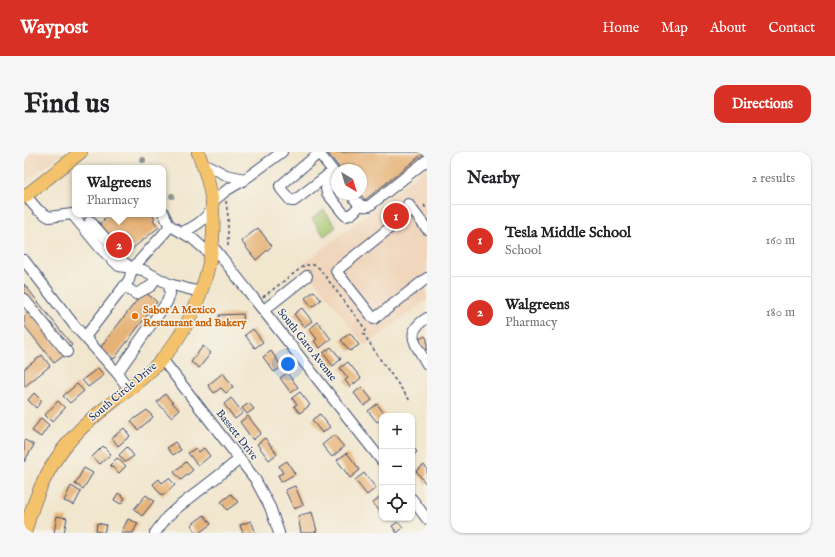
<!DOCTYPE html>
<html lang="en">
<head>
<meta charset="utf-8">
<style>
  :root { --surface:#fff; --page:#f6f6f6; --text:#202124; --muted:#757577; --line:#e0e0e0; --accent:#d93025 }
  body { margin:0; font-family:"IM FELL English",serif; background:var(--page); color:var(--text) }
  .controls { position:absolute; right:12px; bottom:12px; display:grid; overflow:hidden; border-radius:8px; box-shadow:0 1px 3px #0004 }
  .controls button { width:36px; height:36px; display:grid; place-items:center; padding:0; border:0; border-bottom:1px solid var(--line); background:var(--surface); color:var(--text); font:20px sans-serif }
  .compass { position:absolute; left:307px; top:12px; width:36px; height:36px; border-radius:50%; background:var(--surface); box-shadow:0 1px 3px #0004; rotate:142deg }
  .you { position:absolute; left:264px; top:212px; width:14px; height:14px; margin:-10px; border:3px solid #fff; border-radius:50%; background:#1a73e8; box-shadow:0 0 0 6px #1a73e833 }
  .badge { display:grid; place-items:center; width:26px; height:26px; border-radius:50%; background:var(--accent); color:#fff; font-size:13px; font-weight:700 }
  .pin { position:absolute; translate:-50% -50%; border:2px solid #fff; box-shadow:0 1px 4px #0006 }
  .popup { position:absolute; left:48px; top:13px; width:94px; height:52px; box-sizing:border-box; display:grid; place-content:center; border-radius:8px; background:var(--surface); filter:drop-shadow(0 1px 3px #0005); font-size:13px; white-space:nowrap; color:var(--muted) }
  .popup b { font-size:15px; color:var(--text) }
  .popup::after { content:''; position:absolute; left:50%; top:100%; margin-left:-8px; border:8px solid transparent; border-top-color:var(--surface) }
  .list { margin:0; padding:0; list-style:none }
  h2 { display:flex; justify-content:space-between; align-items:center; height:52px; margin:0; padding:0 16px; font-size:17px }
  h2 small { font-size:13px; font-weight:400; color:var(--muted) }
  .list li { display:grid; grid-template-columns:26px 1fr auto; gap:12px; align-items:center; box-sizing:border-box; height:72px; padding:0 16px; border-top:1px solid var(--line) }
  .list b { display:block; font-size:15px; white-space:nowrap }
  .list p { margin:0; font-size:13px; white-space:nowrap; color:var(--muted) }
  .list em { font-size:13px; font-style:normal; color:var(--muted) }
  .icon { flex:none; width:22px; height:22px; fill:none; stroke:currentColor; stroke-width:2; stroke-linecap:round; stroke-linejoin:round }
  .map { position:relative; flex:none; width:403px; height:381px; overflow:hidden; border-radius:12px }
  header { display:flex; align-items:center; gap:24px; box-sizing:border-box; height:56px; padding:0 20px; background:var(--accent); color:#fff }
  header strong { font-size:19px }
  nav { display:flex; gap:22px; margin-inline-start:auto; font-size:14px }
  .intro { display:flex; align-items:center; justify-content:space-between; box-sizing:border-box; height:96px; padding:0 24px }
  h1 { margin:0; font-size:28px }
  .button { padding:10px 18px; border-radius:12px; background:var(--accent); color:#fff; font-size:14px; font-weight:700 }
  main { display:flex; gap:24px; padding:0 24px }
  aside { flex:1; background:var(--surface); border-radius:12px; box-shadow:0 1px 3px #0004 }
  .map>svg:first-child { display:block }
  .built { fill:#f0d6bc }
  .green { fill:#a6c871; stroke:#607c68 }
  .building { fill:#e6b277 }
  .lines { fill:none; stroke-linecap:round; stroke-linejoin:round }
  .minor-casing { stroke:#3b4a6f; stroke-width:12 }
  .major-casing { stroke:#3b4a6f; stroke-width:14 }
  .path { stroke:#3b4a6f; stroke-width:1.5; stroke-dasharray:3 3; stroke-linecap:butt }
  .minor { stroke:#fff; stroke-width:10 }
  .major { stroke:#f4c26a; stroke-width:13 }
  .tree { fill:#8f9693 }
  .food-dot { fill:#e8710a; stroke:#f7f3e8; stroke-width:1.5 }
  .labels { text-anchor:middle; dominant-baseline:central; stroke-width:3; stroke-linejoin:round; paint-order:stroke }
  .food-label { font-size:11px; font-weight:bold; fill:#c56008; stroke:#f7f3e8; text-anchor:start }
  .street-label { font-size:11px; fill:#1b2f5e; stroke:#f7f3e8 }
</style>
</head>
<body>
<header>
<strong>Waypost</strong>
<nav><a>Home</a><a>Map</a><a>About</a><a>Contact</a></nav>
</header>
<div class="intro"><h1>Find us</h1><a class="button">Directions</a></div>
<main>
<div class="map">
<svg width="403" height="381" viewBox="0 0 403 381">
  <rect width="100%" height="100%" fill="#f7f3e8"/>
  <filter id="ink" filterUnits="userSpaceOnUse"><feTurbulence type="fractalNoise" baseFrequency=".025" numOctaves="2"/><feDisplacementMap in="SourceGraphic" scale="8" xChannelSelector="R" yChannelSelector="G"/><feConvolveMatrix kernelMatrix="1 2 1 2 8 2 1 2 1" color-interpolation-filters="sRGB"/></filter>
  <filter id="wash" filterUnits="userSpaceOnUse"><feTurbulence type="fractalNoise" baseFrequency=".012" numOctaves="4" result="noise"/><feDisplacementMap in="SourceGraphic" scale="16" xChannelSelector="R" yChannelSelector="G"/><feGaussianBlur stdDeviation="0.9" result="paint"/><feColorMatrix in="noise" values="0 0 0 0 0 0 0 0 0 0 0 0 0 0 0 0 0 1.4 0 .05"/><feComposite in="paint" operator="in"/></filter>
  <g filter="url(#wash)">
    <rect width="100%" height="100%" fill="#f1e6ce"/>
    <path class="built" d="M 0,0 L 40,0 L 0,31 Z
      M 403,15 L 403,148 L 341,194 L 279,112 Z"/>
    <path class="green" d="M 300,58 L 312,75 L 300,84 L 288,67 Z"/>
    <g id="blocks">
      <path class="building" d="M 303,0 L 401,0 L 341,48 L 336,42 L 337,42 L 337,18 L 317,18 Z
        M 87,62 L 127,62 L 131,66 L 129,68 L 135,75 L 98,105 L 74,73 Z
        M 234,76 L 248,94 L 232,108 L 217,89 Z
        M 0,132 L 48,193 L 44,197 L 0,142 Z
        M 120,139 L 133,150 L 90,207 L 76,196 Z
        M 290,139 L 297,148 L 288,155 L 281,146 Z
        M 278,156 L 288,169 L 280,175 L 270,162 Z
        M 6,159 L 41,203 L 30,211 L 0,173 L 0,164 Z
        M 219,162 L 220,171 L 195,173 L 195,163 Z
        M 294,170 L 307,187 L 296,196 L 290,189 L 293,187 L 285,177 Z
        M 229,177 L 239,190 L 231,196 L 221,183 Z
        M 326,181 L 335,193 L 326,199 L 317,188 Z
        M 401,184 L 403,187 L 403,197 L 400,198 L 394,188 Z
        M 179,194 L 187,201 L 175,216 L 167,210 Z
        M 307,195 L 317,207 L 309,214 L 299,201 Z
        M 247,199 L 258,215 L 250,220 L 239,205 Z
        M 18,203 L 26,214 L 0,235 L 0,217 Z
        M 324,210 L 337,226 L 326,235 L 321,228 L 324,226 L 316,216 Z
        M 74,216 L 80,223 L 64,235 L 58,228 Z
        M 199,221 L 209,235 L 202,241 L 197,236 L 190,241 L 184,233 Z
        M 263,221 L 274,235 L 267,241 L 256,226 Z
        M 53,232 L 60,239 L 46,251 L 39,244 Z
        M 338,235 L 348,248 L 340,254 L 330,241 Z
        M 276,240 L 286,253 L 276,261 L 270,254 L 273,252 L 268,246 Z
        M 10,241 L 18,249 L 12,256 L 4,248 Z
        M 141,242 L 155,258 L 147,265 L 133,250 Z
        M 207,246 L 219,261 L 211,267 L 200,252 Z
        M 34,249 L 41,256 L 28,270 L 21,263 Z
        M 225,251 L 230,257 L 223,262 L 218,256 Z
        M 353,252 L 362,264 L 358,264 L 358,267 L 353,270 L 344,259 Z
        M 123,258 L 129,265 L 114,278 L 107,269 Z
        M 296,262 L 306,275 L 298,281 L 288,268 Z
        M 224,264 L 237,281 L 229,288 L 216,270 Z
        M 17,266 L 25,273 L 17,285 L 8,279 Z
        M 100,276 L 106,284 L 94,294 L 88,286 Z
        M 310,283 L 320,295 L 308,305 L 298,293 Z
        M 241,286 L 253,302 L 245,308 L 233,292 Z
        M 1,288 L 10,293 L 0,310 L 0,289 Z
        M 151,290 L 157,298 L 149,303 L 143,296 Z
        M 388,293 L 393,300 L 388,305 Z
        M 79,294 L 87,302 L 76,312 L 68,305 Z
        M 103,295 L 110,304 L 101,310 L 95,303 Z
        M 172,296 L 175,300 L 180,296 L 186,304 L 174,314 L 164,301 Z
        M 323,301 L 336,318 L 326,326 L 313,308 Z
        M 93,306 L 102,314 L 95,321 L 86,313 Z
        M 263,309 L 271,322 L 257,330 L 254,323 L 259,321 L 255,314 Z
        M 162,310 L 169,318 L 157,328 L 150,320 Z
        M 400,313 L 403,317 L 403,333 L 392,319 Z
        M 60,316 L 69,321 L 59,337 L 51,332 Z
        M 340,321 L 352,336 L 343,343 L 331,328 Z
        M 145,326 L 151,333 L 138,344 L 129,332 L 135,327 L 138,331 Z
        M 47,334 L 57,340 L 50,353 L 40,349 Z
        M 271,334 L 279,353 L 270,357 L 261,338 Z
        M 94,341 L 101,346 L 97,352 L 90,348 Z
        M 207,342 L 214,350 L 203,358 L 197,350 Z
        M 122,343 L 130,349 L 118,364 L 110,357 Z
        M 357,344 L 358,346 L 358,362 L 349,351 Z
        M 288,360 L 293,379 L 288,381 L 277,381 L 274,364 Z
        M 180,363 L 187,372 L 175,381 L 173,381 L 167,373 Z
        M 33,364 L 43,366 L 40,381 L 30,381 Z
        M 104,367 L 114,371 L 109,381 L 97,381 Z
        M 227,369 L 232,381 L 219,381 L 216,373 Z
        M 374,370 L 379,376 L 373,381 L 368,374 Z
        M 73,371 L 82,373 L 80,381 L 72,379 Z"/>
    </g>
  </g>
  <g filter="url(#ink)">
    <use href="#blocks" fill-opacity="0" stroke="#3b4a6f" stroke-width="1"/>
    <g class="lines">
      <g class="minor-casing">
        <path id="minor" d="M 294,0 L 313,24
          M 295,1 L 256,34 L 257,37 L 267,49 L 270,49 L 309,19
          M 179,11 L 202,23 L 221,27
          M 313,27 L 302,37 L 303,41 L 319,61 L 322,64 C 328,63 332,58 336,53
          M 327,42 C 332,49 336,56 345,54 L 403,8
          M 2,44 L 14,58 L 25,65 L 48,62 L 77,97 L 95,114 L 119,118 L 145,132 L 176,140
          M 188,50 L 203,38 L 217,30 L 258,0
          M 384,52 L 403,77
          M 388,58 L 312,119 L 350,167 L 403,126
          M 139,60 L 145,73 L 169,87 L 186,102
          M 66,69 L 83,88 L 98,109 L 105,114
          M 157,80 C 170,76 180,69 188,57
          M 187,92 L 358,309
          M 0,108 L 50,173 L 93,221
          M 100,134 L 112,142 L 127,134 L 132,125
          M 0,147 L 43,200
          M 240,158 L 283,124
          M 403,166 C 379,181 392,192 403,212
          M 61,185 L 105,128 L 108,117 L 143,78 L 145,73
          M 138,207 L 231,327 L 246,355 L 255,381
          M 105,237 L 93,221 L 143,150 L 146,142 L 145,132
          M 388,347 L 403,367
          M 131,381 L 143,365 L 153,356 L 216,307"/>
      </g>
      <g class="major-casing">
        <path id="major" d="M 0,45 L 57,0
          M 1,381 C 12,336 32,296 69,266 C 92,246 118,230 138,207 C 174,166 195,104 188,50 C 186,32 180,16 174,0"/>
      </g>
      <path class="path" d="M 202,49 L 204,65 L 204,94
        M 400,53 L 403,58
        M 239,145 L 281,113 L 290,113 L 295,116 L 342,178 L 339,181 L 356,207 L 387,250"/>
      <use href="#minor" class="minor"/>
      <use href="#major" class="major"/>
    </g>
    <g class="tree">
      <circle cx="119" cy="8" r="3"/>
      <circle cx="148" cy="44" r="3"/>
    </g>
  </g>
  <circle class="food-dot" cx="111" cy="164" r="4"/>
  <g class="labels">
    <g class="food-label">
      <text x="119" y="158">Sabor A Mexico<tspan x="119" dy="13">Restaurant and Bakery</tspan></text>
    </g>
    <g class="street-label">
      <text transform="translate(283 193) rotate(52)">South Garo Avenue</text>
      <text transform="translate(99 240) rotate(-40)">South Circle Drive</text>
      <text transform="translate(213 283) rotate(52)">Bassett Drive</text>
    </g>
  </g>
</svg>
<div class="controls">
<button>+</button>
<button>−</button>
<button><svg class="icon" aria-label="locate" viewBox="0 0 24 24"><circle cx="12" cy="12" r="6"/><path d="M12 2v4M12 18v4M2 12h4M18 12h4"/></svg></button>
</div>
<svg class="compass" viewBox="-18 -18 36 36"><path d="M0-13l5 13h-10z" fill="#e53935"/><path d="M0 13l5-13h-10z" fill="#757577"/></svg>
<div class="you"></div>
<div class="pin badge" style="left:372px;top:64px">1</div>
<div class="pin badge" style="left:95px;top:93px">2</div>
<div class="popup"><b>Walgreens</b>Pharmacy</div>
</div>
<aside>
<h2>Nearby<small>2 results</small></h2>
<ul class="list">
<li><span class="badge">1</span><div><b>Tesla Middle School</b><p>School</p></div><em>160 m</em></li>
<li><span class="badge">2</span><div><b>Walgreens</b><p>Pharmacy</p></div><em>180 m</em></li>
</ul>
</aside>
</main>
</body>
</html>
